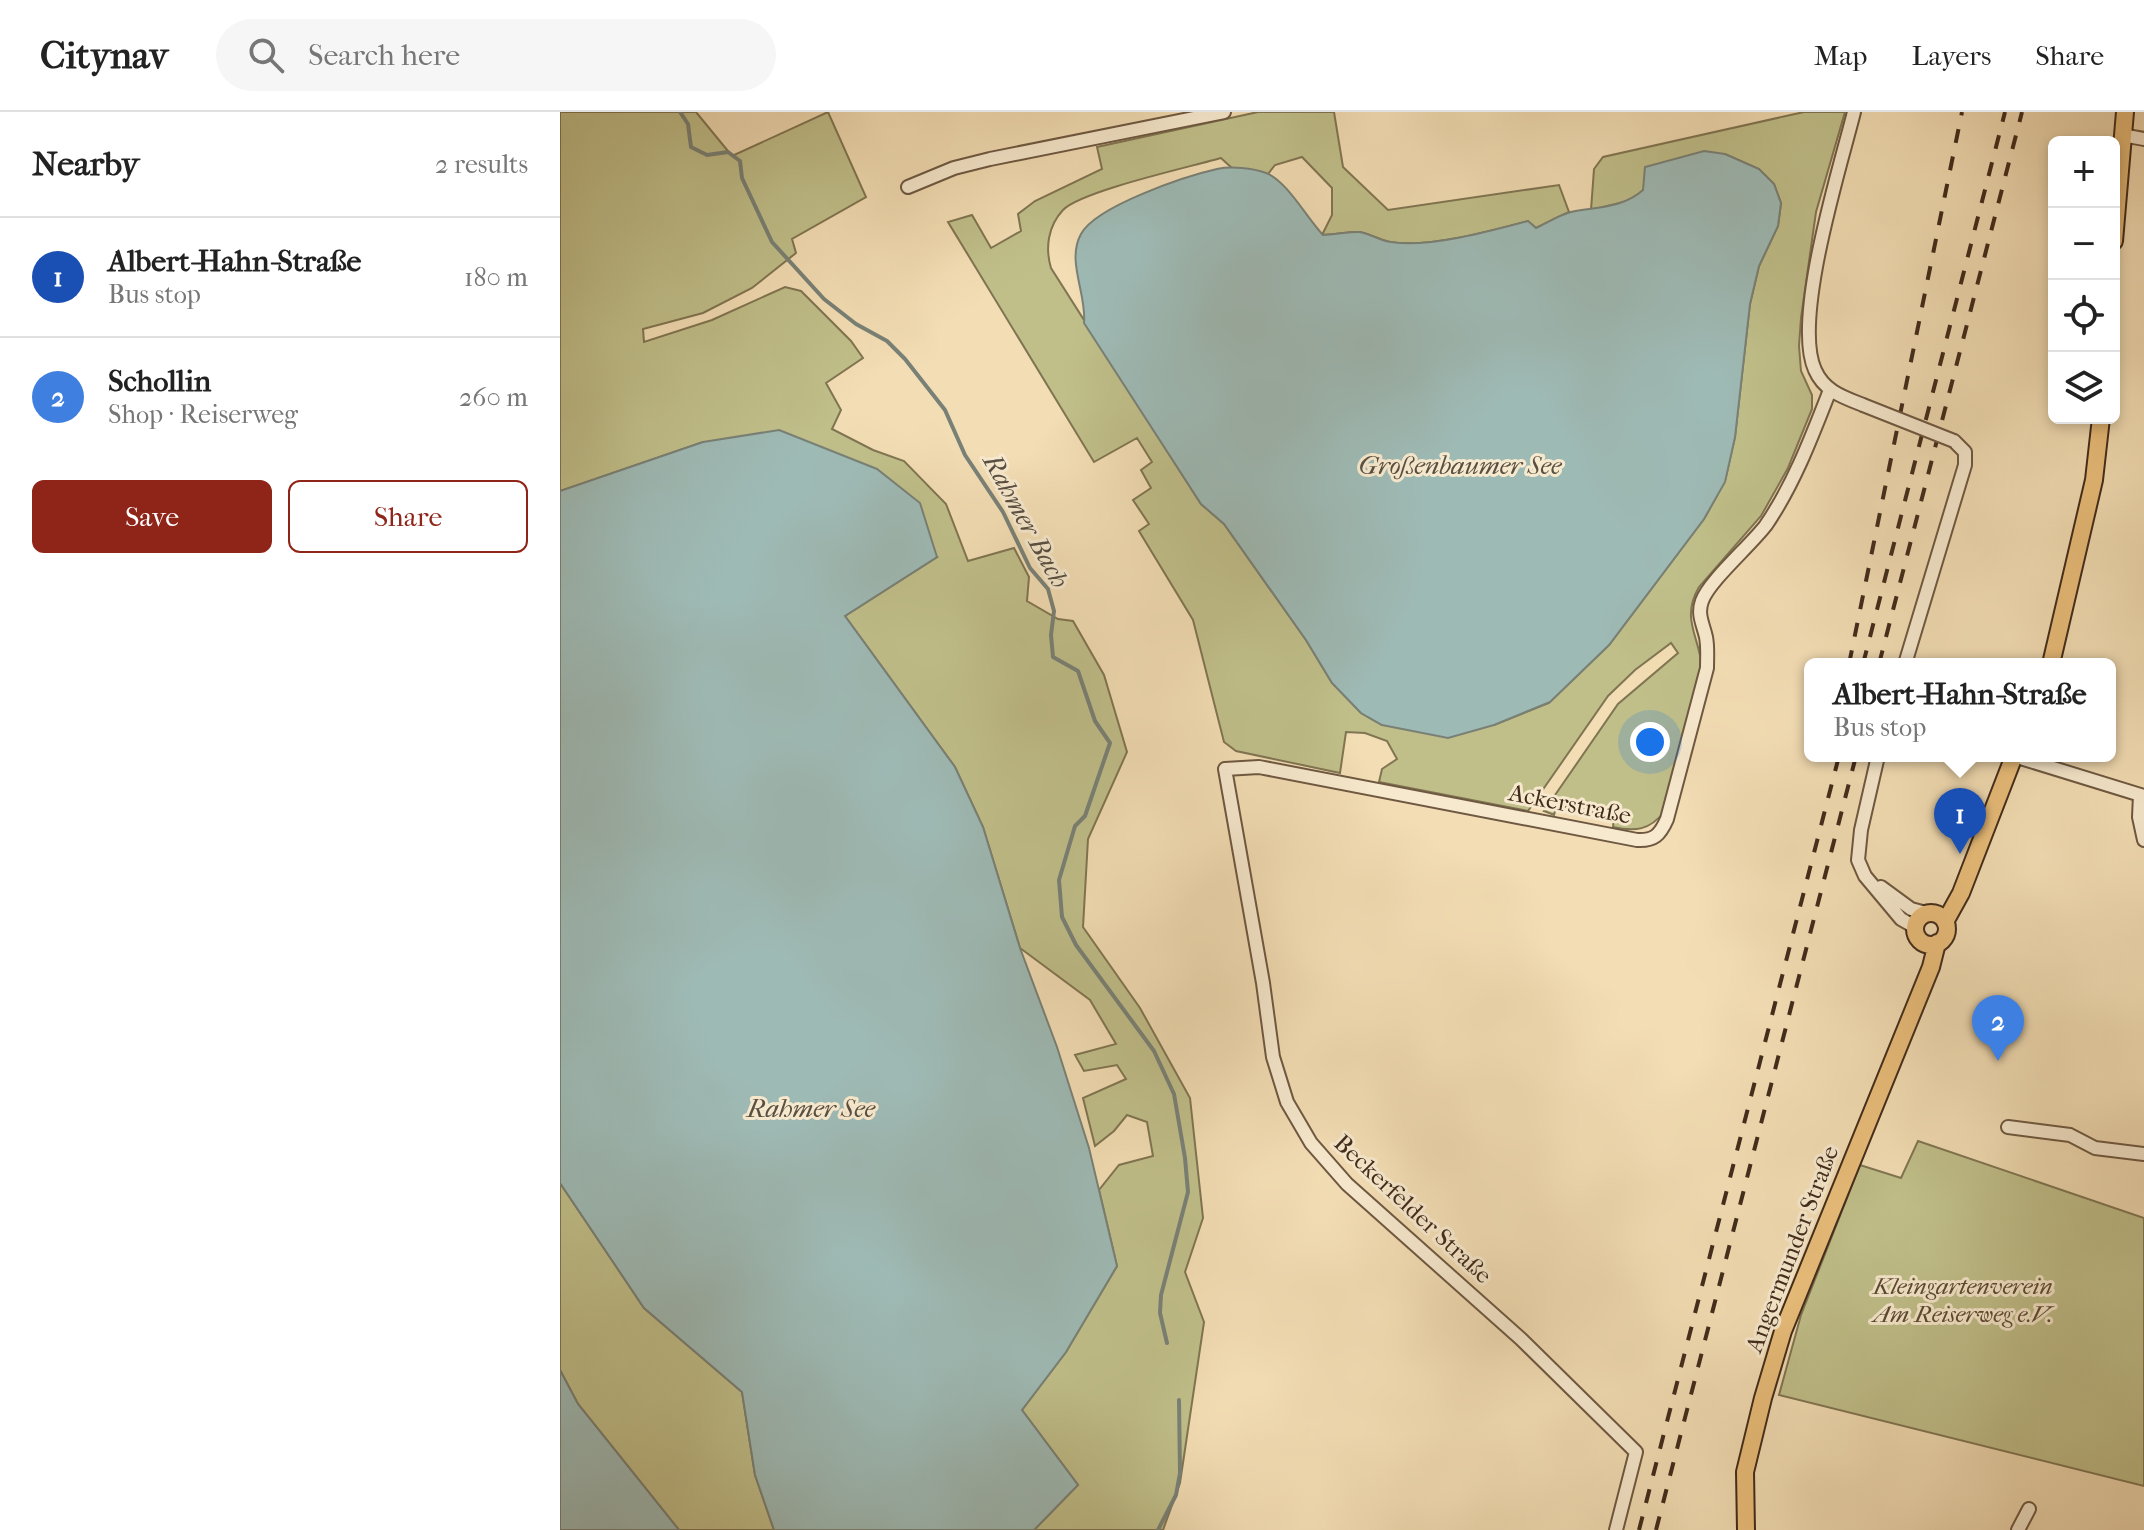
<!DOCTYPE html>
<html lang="en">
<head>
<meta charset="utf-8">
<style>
  :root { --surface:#fff; --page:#f6f6f6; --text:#222; --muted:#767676; --line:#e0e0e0; --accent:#8f2418 }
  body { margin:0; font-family:"IM FELL French Canon",serif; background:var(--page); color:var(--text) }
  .controls { position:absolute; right:24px; top:24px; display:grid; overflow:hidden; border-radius:12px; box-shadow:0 4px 12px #0003 }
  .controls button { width:72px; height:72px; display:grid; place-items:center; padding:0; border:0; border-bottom:2px solid var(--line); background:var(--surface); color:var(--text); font:40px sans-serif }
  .you { position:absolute; left:1090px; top:630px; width:28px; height:28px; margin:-20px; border:6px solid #fff; border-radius:50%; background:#1a73e8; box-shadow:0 0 0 12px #1a73e833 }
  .badge { display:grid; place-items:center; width:52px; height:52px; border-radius:50%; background:var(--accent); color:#fff; font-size:26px; font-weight:700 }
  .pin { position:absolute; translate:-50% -66px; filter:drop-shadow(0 2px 4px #0008) }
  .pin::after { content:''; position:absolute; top:42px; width:28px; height:24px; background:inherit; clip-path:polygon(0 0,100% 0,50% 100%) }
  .popup { position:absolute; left:1244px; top:546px; width:312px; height:104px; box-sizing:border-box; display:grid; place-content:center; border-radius:12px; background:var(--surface); filter:drop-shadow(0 2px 6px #0005); font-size:26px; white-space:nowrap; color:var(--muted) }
  .popup b { font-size:30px; color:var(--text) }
  .popup::after { content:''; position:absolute; left:50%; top:100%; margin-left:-16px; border:16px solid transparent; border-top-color:var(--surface) }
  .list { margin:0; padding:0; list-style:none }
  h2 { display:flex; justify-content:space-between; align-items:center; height:104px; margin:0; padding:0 32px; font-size:34px }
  h2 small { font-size:26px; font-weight:400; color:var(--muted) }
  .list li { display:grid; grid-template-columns:52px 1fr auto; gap:24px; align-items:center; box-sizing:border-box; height:120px; padding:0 32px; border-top:2px solid var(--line) }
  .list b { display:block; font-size:30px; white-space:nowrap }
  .list p { margin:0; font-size:26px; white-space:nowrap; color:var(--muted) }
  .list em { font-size:26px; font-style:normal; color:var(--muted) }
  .actions { display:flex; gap:16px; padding:24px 32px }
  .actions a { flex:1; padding:18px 0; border:2px solid var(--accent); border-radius:12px; text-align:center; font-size:28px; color:var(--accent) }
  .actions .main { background:var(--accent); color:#fff }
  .icon { flex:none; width:44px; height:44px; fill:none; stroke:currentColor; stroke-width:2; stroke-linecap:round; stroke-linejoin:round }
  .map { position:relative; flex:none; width:1584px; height:1418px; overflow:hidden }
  header { display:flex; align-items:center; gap:48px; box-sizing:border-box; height:112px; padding:0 40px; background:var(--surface); border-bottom:2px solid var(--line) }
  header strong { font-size:38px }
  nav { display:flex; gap:44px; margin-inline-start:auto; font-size:28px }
  .search { width:560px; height:72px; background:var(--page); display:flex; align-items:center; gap:20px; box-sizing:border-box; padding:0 28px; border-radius:44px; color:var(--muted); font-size:30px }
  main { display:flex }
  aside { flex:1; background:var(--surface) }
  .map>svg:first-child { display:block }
  .green { fill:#c0bf8a; stroke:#807552; stroke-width:2 }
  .water { fill:#9ebab5; stroke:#798177; stroke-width:2 }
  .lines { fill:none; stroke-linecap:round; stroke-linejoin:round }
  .stream { stroke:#798177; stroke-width:4 }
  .minor-casing { stroke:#6e5841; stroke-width:16 }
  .major-casing { stroke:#412b1b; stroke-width:20 }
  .minor { stroke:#f7e9ce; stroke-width:12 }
  .major { stroke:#eabe7a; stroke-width:16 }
  .rail { stroke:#412b1b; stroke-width:4; stroke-dasharray:14 14; stroke-linecap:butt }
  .minor-bridge-casing { stroke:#6e5841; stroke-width:16; stroke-linecap:butt }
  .minor-bridge { stroke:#f7e9ce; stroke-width:12 }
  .labels { text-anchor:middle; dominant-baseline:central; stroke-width:6; stroke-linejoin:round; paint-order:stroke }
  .street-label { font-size:24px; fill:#412b1b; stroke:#f7e9ce }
  .park-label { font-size:24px; font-style:italic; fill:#5a4931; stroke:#f7e9ce }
  .water-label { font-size:26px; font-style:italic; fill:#584f42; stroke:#f7e9ce }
</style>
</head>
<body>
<header>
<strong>Citynav</strong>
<div class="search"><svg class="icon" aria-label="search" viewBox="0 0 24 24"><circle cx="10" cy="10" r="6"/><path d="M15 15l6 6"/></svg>Search here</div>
<nav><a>Map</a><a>Layers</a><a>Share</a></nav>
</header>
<main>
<aside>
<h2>Nearby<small>2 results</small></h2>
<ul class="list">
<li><span class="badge" style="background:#1a4fb4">1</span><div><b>Albert-Hahn-Straße</b><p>Bus stop</p></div><em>180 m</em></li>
<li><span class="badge" style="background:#3f7fe0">2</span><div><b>Schollin</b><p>Shop · Reiserweg</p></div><em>260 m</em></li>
</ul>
<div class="actions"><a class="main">Save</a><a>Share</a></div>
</aside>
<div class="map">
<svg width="1584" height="1418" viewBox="0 0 1584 1418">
  <rect width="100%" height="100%" fill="#f3ddb4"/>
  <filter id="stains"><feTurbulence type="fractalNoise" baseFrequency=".0025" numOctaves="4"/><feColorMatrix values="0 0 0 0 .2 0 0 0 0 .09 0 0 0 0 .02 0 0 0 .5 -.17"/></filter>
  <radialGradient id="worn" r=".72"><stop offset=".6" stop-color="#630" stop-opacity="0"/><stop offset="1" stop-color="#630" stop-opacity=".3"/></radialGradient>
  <path class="green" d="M 0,0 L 136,0 L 172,44 L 268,0 L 306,85 L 232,127 L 236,141 L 192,176 L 143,201 L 83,217 L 84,230 L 152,208 L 225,175 L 241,179 L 291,229 L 303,246 L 266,271 L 281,298 L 272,317 L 313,338 L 344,349 L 386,392 L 408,449 L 454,436 L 469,465 L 467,489 L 498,507 L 513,509 L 544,563 L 567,640 L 528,727 L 523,815 L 580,896 L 630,986 L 643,1106 L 625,1160 L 644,1210 L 620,1371 L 603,1418 L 474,1418 L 518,1373 L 462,1298 L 506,1240 L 557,1154 L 539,1078 L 559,1053 L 593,1044 L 587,1010 L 567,1003 L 554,1019 L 535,1034 L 523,986 L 566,967 L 557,953 L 524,959 L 515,943 L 556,932 L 530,888 L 460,836 L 423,715 L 395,655 L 285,504 L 377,445 L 143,330 L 0,379 Z
    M 698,0 L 774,0 L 783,55 L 828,98 L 999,73 L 1009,100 L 976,116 L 968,109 C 931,119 869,136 830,130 C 820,128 810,122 800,120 C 791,119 774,123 762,123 L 772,103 L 772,76 L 742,45 L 715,53 L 708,62 L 673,57 L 661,46 C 630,55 521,79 503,98 C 488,114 485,136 491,156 L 641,392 L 664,412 L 746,528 L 772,571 L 801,601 L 822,613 L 934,613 L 989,591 L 1049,533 L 1144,407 L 1165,369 L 1175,325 L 1190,192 L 1199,154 L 1218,114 L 1221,91 L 1214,72 L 1199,57 L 1165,42 L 1084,78 L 1072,88 L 1031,98 L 1034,57 L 1043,45 L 1244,0 L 1285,0 L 1256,100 L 1241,206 L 1239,234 L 1241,259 L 1252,283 L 1252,297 L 1228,356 L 1201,404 L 1139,475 C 1121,506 1138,522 1142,554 L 1104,700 C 1090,718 1075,720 1053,715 L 1054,705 L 997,693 L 994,703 L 984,699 L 1058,592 L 1118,541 L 1111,531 L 1075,558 L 1048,584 L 968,699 L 819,670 L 822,657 L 837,647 L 827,629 L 805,621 L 786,620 L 780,661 L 676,639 L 664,630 L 633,508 L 579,419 L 589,412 L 573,388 L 591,376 L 581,358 L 592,350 L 577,326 L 534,350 L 388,110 L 412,103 L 431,136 L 461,119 L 458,102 L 475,89 L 542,57 L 537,35 Z
    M 1358,1029 L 1584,1106 L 1584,1374 L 1219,1283 L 1241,1203 L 1300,1053 L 1341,1066 Z
    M 0,1071 L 84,1196 L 182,1280 L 195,1363 L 214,1418 L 119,1418 L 18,1292 L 0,1258 Z"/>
  <path class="water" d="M 1144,39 L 1165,42 L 1199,57 L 1214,72 L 1221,91 L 1218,114 L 1199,154 L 1190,192 L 1175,325 L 1165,370 L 1144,407 L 1049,533 L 990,590 L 934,613 L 888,626 L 822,613 L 801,601 L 772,571 L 746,528 L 664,412 L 641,392 L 524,211 C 527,182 506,149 521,122 C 536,94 626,64 657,57 C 671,54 693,56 706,61 C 726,68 747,106 763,123 C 774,123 792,119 800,120 C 811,122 820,129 831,130 C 869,136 931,119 968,109 L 976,116 C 987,111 999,103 1011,100 C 1036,95 1063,96 1083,78 L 1085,55 Z
    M 219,318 L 317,357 L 360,391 L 377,445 L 285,504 L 395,655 L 423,715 L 460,836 L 497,935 L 529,1036 L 557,1154 L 506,1240 L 462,1298 L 518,1373 L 474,1418 L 214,1418 L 195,1363 L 182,1280 L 84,1196 L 0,1071 L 0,379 L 143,330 Z
    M 0,1258 L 18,1292 L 119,1418 L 0,1418 Z"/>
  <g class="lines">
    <path class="stream" d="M 120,0 L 128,12 L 131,35 L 147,43 L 168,40 L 180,49 L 182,66 L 212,130 L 264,187 L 296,212 L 327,229 L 345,247 L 385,298 L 405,343 L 443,400 L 470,456 L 488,477 L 494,499 L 491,523 L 493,545 L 518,559 L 535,609 L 550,631 L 525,704 L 515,714 L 499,768 L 502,805 L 516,833 L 594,939 L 614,982 L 625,1046 L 628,1080 L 601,1183 L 600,1201 L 607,1231
      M 598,1418 L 616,1383 L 620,1361 L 619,1288"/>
    <g class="minor-casing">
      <path id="minor" d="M 1294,0 C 1280,56 1232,208 1255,258 C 1264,279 1283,285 1303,293
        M 1562,23 L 1584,27
        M 348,75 L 394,56 L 430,47 L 664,0
        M 1345,552 L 1405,353 L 1405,340 L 1394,329
        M 1318,644 L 1301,718 L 1298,748 L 1305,764 L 1341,807 L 1355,815
        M 1454,644 L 1584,684
        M 1580,683 L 1579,705 L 1584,728
        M 1321,775 L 1351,797 L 1366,801
        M 1448,1015 L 1510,1023 L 1535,1036 L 1584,1042
        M 1056,1418 L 1076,1340 L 961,1227 L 787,1072 L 751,1031 L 727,990 L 713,945 L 703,871 L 665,657 L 699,655 L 1077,728 C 1094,729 1100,723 1107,707 L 1147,556 C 1147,545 1148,535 1146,525 C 1143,512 1137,502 1142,489 C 1149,469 1191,433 1206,413 C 1234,372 1252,324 1270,278
        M 1458,1418 L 1469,1397"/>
    </g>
    <g class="major-casing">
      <path id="major" d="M 1554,129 L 1565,0
        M 1491,552 L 1534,368 L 1541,306
        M1355 817a16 16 0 1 1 32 0a16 16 0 1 1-32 0Z
        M 1385,810 L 1401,781 L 1454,644
        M 1186,1418 L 1185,1360 L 1203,1286 L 1223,1219 L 1371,855 L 1377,831"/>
    </g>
    <use href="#minor" class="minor"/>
    <use href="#major" class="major"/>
    <path class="rail" d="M 1289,552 L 1402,0
      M 1303,552 L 1445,0
      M 1319,552 L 1462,0
      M 1079,1418 L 1279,644
      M 1096,1418 L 1296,644"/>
    <g class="minor-bridge-casing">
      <path id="minor-bridge" d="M 1303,293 L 1394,329"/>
    </g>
    <use href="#minor-bridge" class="minor-bridge"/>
  </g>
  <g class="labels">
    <g class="street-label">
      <text transform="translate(1010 692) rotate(11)">Ackerstraße</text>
      <text transform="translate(853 1097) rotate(43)">Beckerfelder Straße</text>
      <text transform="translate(1232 1137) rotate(-69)">Angermunder Straße</text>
    </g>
    <g class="park-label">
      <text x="1403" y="1174">Kleingartenverein<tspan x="1403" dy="28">Am Reiserweg e.V.</tspan></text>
    </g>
    <g class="water-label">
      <text x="900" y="353">Großenbaumer See</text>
      <text transform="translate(466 409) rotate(61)">Rahmer Bach</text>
      <text x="251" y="996">Rahmer See</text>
    </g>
  </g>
  <rect width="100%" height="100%" filter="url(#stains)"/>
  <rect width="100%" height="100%" fill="url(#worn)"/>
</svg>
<div class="controls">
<button>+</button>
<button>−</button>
<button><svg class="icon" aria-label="locate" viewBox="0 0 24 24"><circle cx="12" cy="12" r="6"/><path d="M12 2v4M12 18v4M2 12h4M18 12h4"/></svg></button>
<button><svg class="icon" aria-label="layers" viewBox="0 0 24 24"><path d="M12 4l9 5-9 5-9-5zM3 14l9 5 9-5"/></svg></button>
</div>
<div class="you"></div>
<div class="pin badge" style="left:1400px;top:742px;background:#1a4fb4">1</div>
<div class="popup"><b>Albert-Hahn-Straße</b>Bus stop</div>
<div class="pin badge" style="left:1438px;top:949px;background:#3f7fe0">2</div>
</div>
</main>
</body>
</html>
